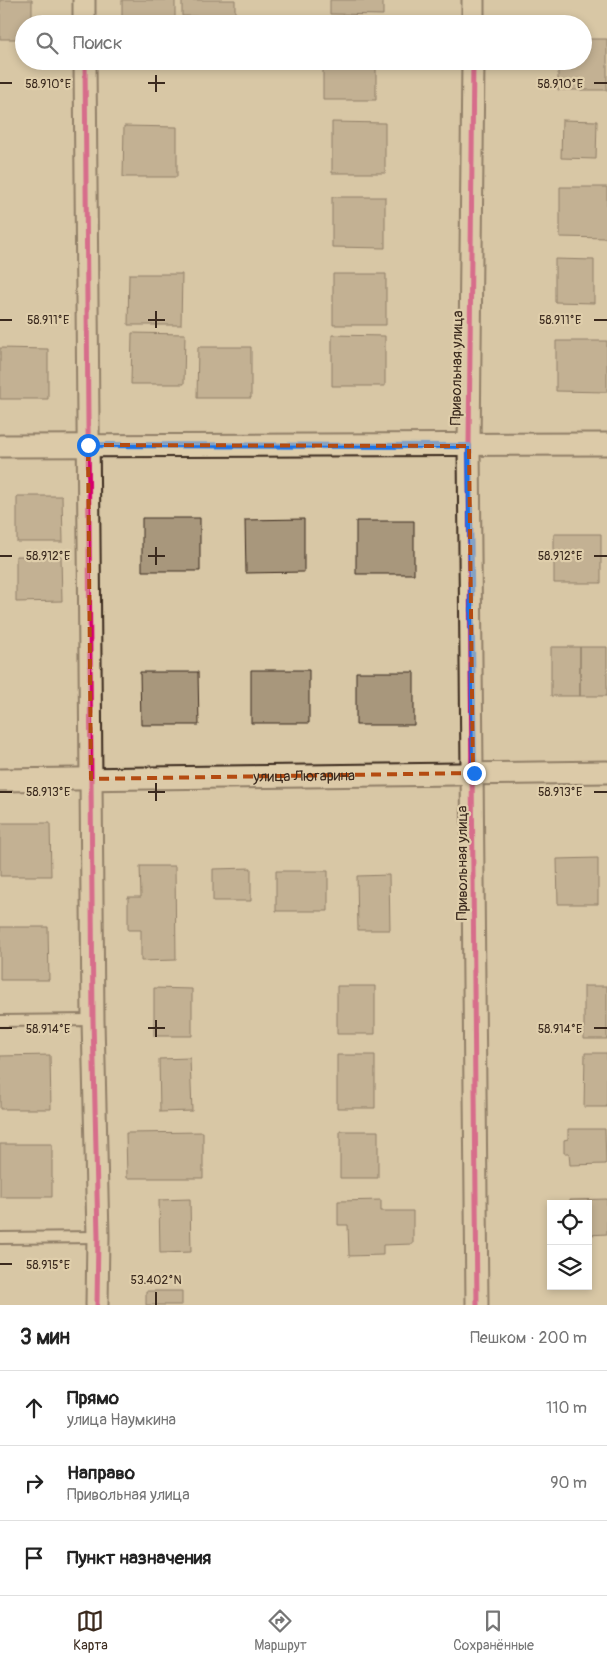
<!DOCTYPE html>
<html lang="ru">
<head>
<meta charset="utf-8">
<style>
  :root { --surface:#fff; --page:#f6f6f6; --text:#222; --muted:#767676; --line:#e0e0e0; --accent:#3b2a1e }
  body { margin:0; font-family:Pangolin,sans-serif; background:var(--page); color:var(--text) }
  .controls { position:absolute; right:15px; bottom:15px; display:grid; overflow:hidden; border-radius:0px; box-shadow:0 2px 8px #0003 }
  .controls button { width:45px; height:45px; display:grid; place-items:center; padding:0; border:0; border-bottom:1px solid var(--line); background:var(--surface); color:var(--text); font:25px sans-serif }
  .stop { position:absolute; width:15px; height:15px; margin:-11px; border:4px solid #1a73e8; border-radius:50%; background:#fff }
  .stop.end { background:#1a73e8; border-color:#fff; box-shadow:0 1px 5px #0008 }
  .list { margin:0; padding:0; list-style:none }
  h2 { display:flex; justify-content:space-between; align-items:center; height:65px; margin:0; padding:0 20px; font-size:21px }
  h2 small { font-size:16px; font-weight:400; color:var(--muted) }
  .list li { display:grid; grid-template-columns:32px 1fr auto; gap:15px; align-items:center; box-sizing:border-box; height:75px; padding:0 20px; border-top:1px solid var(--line) }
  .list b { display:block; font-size:19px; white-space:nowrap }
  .list p { margin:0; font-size:16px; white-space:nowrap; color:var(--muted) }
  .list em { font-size:16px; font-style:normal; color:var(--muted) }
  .icon { flex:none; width:28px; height:28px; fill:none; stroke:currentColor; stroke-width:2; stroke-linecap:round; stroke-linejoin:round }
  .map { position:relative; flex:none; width:607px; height:1305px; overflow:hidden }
  .search { position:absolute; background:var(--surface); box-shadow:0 2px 8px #0003; left:15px; right:15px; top:15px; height:55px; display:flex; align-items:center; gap:12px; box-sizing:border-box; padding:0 18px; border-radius:28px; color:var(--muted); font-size:19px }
  .sheet { height:290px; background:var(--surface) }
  nav { display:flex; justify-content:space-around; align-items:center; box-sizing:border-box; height:70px; border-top:1px solid var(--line); background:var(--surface); font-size:14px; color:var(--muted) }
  nav a { display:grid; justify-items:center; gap:2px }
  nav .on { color:var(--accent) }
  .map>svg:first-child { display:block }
  .building { fill:#a8977c; stroke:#3b2a1e }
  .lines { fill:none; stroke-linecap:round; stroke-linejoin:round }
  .service-casing { stroke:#3b2a1e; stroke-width:14 }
  .minor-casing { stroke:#3b2a1e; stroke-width:25 }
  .service { stroke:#dfceab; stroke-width:10 }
  .minor { stroke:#dfceab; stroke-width:21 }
  .cycleway-casing { stroke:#dfceab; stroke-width:8 }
  .cycleway { stroke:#d6006c; stroke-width:5 }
  .route { stroke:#1a73e8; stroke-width:6 }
  .marked { fill:none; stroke:#b44b11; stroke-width:4; stroke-dasharray:10 6; stroke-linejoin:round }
  .ticks { fill:none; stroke:#3b2a1e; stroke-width:2 }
  .labels { text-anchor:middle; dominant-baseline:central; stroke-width:4.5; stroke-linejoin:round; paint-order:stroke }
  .street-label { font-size:15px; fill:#3b2a1e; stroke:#dfceab }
  .ticks-label { font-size:12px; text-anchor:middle; fill:#3b2a1e; stroke:#dfceab; stroke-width:4.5; stroke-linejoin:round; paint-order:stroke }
</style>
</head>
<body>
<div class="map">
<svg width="607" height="1305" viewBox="0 0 607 1305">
  <rect width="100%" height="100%" fill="#d8c7a5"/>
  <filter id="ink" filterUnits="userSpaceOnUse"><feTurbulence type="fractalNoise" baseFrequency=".02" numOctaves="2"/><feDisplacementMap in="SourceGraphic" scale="10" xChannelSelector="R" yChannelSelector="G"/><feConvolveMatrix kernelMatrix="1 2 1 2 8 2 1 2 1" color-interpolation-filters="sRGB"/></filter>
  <g filter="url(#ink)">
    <path class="building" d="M 0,0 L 32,0 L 32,24 L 24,24 L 24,39 L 0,39 Z
      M 122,0 L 175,0 L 175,24 L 122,24 Z
      M 182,0 L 235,0 L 235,17 L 182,16 Z
      M 330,0 L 383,0 L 383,15 L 330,14 Z
      M 583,39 L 607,39 L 607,90 L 558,90 L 558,61 L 583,61 Z
      M 323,61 L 376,61 L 376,100 L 323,100 Z
      M 562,120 L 597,121 L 596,159 L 561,158 Z
      M 332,122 L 385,123 L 385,173 L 332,173 Z
      M 124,126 L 177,127 L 177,177 L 123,177 Z
      M 560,187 L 607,187 L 607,238 L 560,237 Z
      M 332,197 L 385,197 L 385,248 L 332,247 Z
      M 555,259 L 594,260 L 594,303 L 555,302 Z
      M 129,274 L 182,274 L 181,325 L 128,325 Z
      M 333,274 L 386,274 L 386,325 L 333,325 Z
      M 132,333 L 185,334 L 184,384 L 131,384 Z
      M 332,335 L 385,336 L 385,386 L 332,386 Z
      M 556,341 L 607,341 L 607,392 L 556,391 Z
      M 198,347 L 251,347 L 251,398 L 197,398 Z
      M 0,348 L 48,349 L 48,399 L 0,399 Z
      M 17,496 L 62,496 L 63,542 L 17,542 Z
      M 142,518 L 200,518 L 200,571 L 142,571 Z
      M 304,519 L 304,572 L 246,573 L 245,520 Z
      M 356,521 L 414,521 L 414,574 L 356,574 Z
      M 554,534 L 601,534 L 601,583 L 554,583 Z
      M 16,556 L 61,556 L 62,601 L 16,602 Z
      M 551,647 L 580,647 L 580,696 L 551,696 Z
      M 580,647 L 607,647 L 607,696 L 580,696 Z
      M 251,670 L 309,670 L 309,723 L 251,723 Z
      M 140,672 L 198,672 L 199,725 L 141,725 Z
      M 356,672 L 414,672 L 414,725 L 356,725 Z
      M 0,823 L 50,823 L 51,876 L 0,876 Z
      M 598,858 L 598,904 L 558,904 L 557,859 Z
      M 140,866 L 175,866 L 176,960 L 141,961 L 141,930 L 128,930 L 128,897 L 141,897 Z
      M 251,868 L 251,901 L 213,901 L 213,869 Z
      M 276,871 L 328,871 L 328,911 L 276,911 Z
      M 389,875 L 390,930 L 358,930 L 357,876 Z
      M 0,927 L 48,927 L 49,980 L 0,980 Z
      M 337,986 L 375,986 L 375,1034 L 337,1034 Z
      M 584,986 L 607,986 L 607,1039 L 584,1039 Z
      M 154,988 L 192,989 L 192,1036 L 154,1036 Z
      M 585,1053 L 607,1053 L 607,1107 L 584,1107 Z
      M 50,1055 L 51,1109 L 0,1109 L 0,1056 Z
      M 337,1055 L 375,1055 L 375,1108 L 337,1108 Z
      M 190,1058 L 192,1111 L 160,1112 L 159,1059 Z
      M 568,1129 L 605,1129 L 606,1164 L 570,1165 L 569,1153 L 564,1153 L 564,1140 L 568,1139 Z
      M 340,1131 L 378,1131 L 378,1178 L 340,1178 Z
      M 203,1132 L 203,1178 L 127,1178 L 126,1133 Z
      M 0,1144 L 52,1144 L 52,1197 L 0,1197 Z
      M 190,1199 L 191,1252 L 160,1253 L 159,1200 Z
      M 607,1199 L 607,1234 L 588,1235 L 588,1204 L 570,1204 L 570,1200 Z
      M 381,1200 L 381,1211 L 413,1211 L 413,1244 L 383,1245 L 383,1255 L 349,1256 L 348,1225 L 338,1225 L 338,1201 Z
      M 146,1291 L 182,1291 L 182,1305 L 146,1305 Z"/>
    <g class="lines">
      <g class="service-casing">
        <path id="service" d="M 0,1021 L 93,1020
          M 0,1238 L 98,1237"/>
      </g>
      <g class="minor-casing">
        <g id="minor">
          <path d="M 84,0 L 84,24"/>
          <path d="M 473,24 L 473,0"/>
          <path d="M 85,61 L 93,1020 L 98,1237 L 97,1305"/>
          <path d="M 473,61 L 469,446 L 477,1305"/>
          <path d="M 0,446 L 607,444"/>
          <path id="s1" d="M 0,780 L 607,772"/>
        </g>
      </g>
      <use href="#service" class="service"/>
      <use href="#minor" class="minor"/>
      <g class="cycleway-casing">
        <path id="cycleway" d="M 85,61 L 93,1020 L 98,1237 L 97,1305
          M 473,61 L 469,446 L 477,1305"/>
      </g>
      <use href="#cycleway" class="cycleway"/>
    </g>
  </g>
  <g class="lines" filter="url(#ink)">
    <path class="route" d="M 88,445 L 469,446 L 474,773"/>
  </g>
  <path d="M0 0H607V1305H0ZM 88,445 L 469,446 L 473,773 L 91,779 Z" fill="#d8c7a5" fill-opacity=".55" fill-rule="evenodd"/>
  <path class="marked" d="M 88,445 L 469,446 L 473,773 L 91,779 Z"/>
  <path class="ticks" d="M 156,75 L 156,92M 0,83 L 12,83M 148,83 L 165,83M 594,83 L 607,83M 156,311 L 156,328M 0,320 L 12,320M 148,320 L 165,320M 594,320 L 607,320M 156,547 L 156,565M 0,556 L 12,556M 148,556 L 165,556M 594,556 L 607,556M 156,783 L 156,801M 0,792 L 12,792M 148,792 L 165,792M 594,792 L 607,792M 156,1020 L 156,1037M 0,1028 L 12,1028M 148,1028 L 165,1028M 594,1028 L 607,1028M 0,1264 L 12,1264M 156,1292 L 156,1305"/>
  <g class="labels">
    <g class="street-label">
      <text transform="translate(457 368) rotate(-89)">Привольная улица</text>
      <text stroke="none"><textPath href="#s1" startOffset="304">улица Люгарина</textPath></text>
      <text transform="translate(462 863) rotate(-90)">Привольная улица</text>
    </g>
  </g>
  <g class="ticks-label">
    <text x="560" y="88">58.910°E</text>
    <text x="48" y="88">58.910°E</text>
    <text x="560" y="324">58.911°E</text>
    <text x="48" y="324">58.911°E</text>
    <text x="48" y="560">58.912°E</text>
    <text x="560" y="560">58.912°E</text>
    <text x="560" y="796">58.913°E</text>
    <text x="48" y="796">58.913°E</text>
    <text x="560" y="1033">58.914°E</text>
    <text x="48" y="1033">58.914°E</text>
    <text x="48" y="1269">58.915°E</text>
    <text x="156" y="1284">53.402°N</text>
  </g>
</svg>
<div class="controls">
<button><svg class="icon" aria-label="locate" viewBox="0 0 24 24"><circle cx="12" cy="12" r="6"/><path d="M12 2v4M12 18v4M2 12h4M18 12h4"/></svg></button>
<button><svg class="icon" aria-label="layers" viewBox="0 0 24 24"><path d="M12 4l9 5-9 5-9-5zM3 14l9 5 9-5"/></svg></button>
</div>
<div class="stop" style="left:88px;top:445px"></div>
<div class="stop end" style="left:474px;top:773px"></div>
<div class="search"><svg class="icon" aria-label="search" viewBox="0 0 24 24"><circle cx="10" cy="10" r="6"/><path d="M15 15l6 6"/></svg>Поиск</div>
</div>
<section class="sheet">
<h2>3 мин<small>Пешком · 200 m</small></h2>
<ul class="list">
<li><svg class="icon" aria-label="ahead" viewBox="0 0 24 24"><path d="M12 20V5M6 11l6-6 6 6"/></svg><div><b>Прямо</b><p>улица Наумкина</p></div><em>110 m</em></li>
<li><svg class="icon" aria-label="right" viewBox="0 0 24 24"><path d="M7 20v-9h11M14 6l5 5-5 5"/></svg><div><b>Направо</b><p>Привольная улица</p></div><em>90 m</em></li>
<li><svg class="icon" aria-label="arrive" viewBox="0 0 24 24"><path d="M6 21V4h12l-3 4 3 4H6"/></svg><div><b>Пункт назначения</b></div></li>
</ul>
</section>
<nav>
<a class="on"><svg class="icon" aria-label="map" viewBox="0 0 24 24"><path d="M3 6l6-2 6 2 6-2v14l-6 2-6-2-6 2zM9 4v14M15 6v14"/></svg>Карта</a>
<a><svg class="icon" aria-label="directions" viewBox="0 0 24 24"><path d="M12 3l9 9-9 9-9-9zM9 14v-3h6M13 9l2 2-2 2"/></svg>Маршрут</a>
<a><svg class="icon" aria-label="saved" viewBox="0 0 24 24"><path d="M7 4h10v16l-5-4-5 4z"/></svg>Сохранённые</a>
</nav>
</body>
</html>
